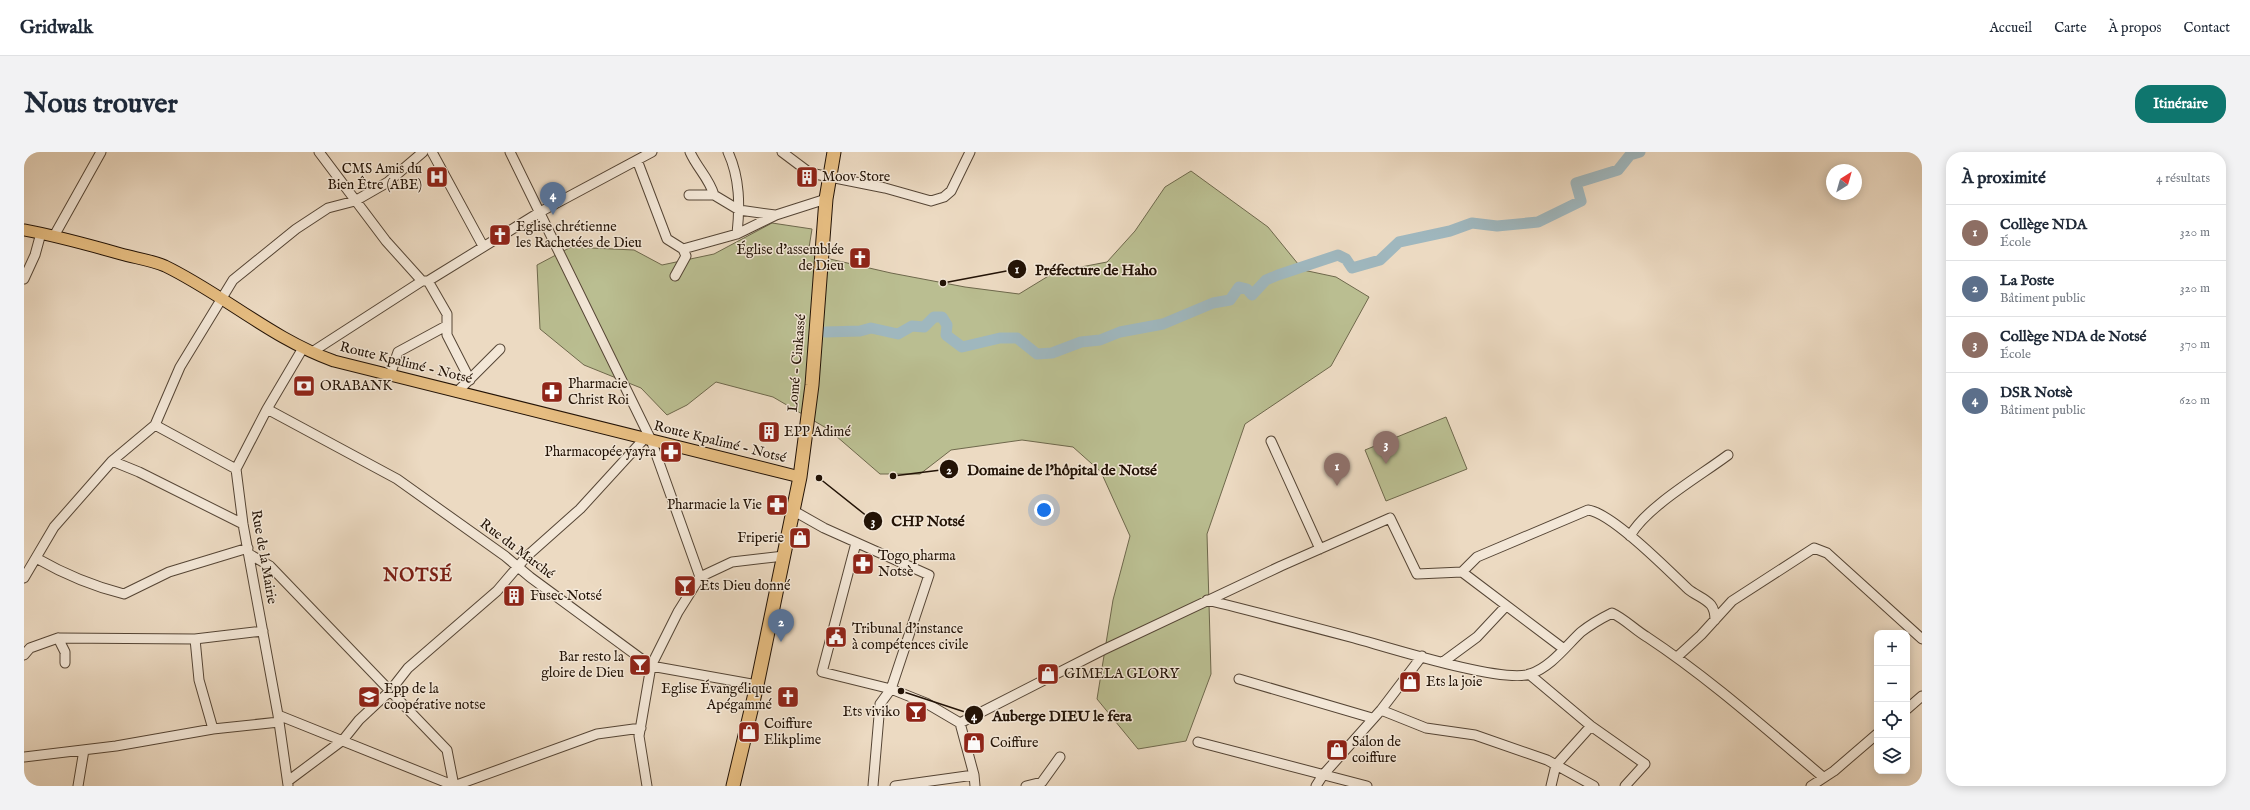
<!DOCTYPE html>
<html lang="fr">
<head>
<meta charset="utf-8">
<style>
  :root { --surface:#fff; --page:#f2f2f3; --text:#1f2937; --muted:#747a83; --line:#e0e1e3; --accent:#0f766e }
  body { margin:0; font-family:"IM FELL English",serif; background:var(--page); color:var(--text) }
  .controls { position:absolute; right:12px; bottom:12px; display:grid; overflow:hidden; border-radius:8px; box-shadow:0 2px 10px #0003 }
  .controls button { width:36px; height:36px; display:grid; place-items:center; padding:0; border:0; border-bottom:1px solid var(--line); background:var(--surface); color:var(--text); font:20px sans-serif }
  .compass { position:absolute; left:1802px; top:12px; width:36px; height:36px; border-radius:50%; background:var(--surface); box-shadow:0 2px 10px #0003; rotate:37deg }
  .you { position:absolute; left:1020px; top:358px; width:14px; height:14px; margin:-10px; border:3px solid #fff; border-radius:50%; background:#1a73e8; box-shadow:0 0 0 6px #1a73e833 }
  .badge { display:grid; place-items:center; width:26px; height:26px; border-radius:50%; background:var(--accent); color:#fff; font-size:13px; font-weight:700 }
  .pin { position:absolute; translate:-50% -33px; filter:drop-shadow(0 1px 2px #0008) }
  .pin::after { content:''; position:absolute; top:21px; width:14px; height:12px; background:inherit; clip-path:polygon(0 0,100% 0,50% 100%) }
  .list { margin:0; padding:0; list-style:none }
  h2 { display:flex; justify-content:space-between; align-items:center; height:52px; margin:0; padding:0 16px; font-size:17px }
  h2 small { font-size:13px; font-weight:400; color:var(--muted) }
  .list li { display:grid; grid-template-columns:26px 1fr auto; gap:12px; align-items:center; box-sizing:border-box; height:56px; padding:0 16px; border-top:1px solid var(--line) }
  .list b { display:block; font-size:15px; white-space:nowrap }
  .list p { margin:0; font-size:13px; white-space:nowrap; color:var(--muted) }
  .list em { font-size:13px; font-style:normal; color:var(--muted) }
  .icon { flex:none; width:22px; height:22px; fill:none; stroke:currentColor; stroke-width:2; stroke-linecap:round; stroke-linejoin:round }
  .map { position:relative; flex:none; width:1898px; height:634px; overflow:hidden; border-radius:16px }
  header { display:flex; align-items:center; gap:24px; box-sizing:border-box; height:56px; padding:0 20px; background:var(--surface); border-bottom:1px solid var(--line) }
  header strong { font-size:19px }
  nav { display:flex; gap:22px; margin-inline-start:auto; font-size:14px }
  .intro { display:flex; align-items:center; justify-content:space-between; box-sizing:border-box; height:96px; padding:0 24px }
  h1 { margin:0; font-size:28px }
  .button { padding:10px 18px; border-radius:16px; background:var(--accent); color:#fff; font-size:14px; font-weight:700 }
  main { display:flex; gap:24px; padding:0 24px }
  aside { flex:1; background:var(--surface); border-radius:16px; box-shadow:0 2px 10px #0003 }
  .map>svg:first-child { display:block }
  .green { fill:#babe91; stroke:#6e684c }
  .lines { fill:none; stroke-linecap:round; stroke-linejoin:round }
  .river { stroke:#9fb7be; stroke-width:11 }
  .minor-casing { stroke:#554535; stroke-width:11 }
  .major-casing { stroke:#231306; stroke-width:13 }
  .highway-casing { stroke:#231306; stroke-width:15 }
  .minor { stroke:#f3e7d7; stroke-width:9 }
  .major { stroke:#e6bd81; stroke-width:11 }
  .highway { stroke:#e6bd81; stroke-width:13 }
  .labels { text-anchor:middle; dominant-baseline:central; stroke-width:3; stroke-linejoin:round; paint-order:stroke }
  .poi-label { font-size:14px; fill:#231306; stroke:#f3e7d7; text-anchor:start }
  .street-label { font-size:14px; fill:#231306; stroke:#f3e7d7 }
  .district-label { font-size:18px; font-weight:bold; letter-spacing:1px; fill:#7a1f14; stroke:#f3e7d7 }
  .leader { fill:none; stroke:#231306; stroke-width:1.5 }
  .callout-dot { fill:#231306; stroke:#f3e7d7; stroke-width:1.5 }
  .mark-label { font-size:12px; text-anchor:middle; font-weight:bold; fill:#fff }
  .callout-label { font-size:15px; text-anchor:middle; font-weight:bold; fill:#231306; stroke:#f3e7d7; stroke-width:3; stroke-linejoin:round; paint-order:stroke }
</style>
</head>
<body>
<header>
<strong>Gridwalk</strong>
<nav><a>Accueil</a><a>Carte</a><a>À propos</a><a>Contact</a></nav>
</header>
<div class="intro"><h1>Nous trouver</h1><a class="button">Itinéraire</a></div>
<main>
<div class="map">
<svg width="1898" height="634" viewBox="0 0 1898 634">
  <rect width="100%" height="100%" fill="#ecdac2"/>
  <filter id="stains"><feTurbulence type="fractalNoise" baseFrequency=".005" numOctaves="4"/><feColorMatrix values="0 0 0 0 .2 0 0 0 0 .09 0 0 0 0 .02 0 0 0 .5 -.17"/></filter>
  <radialGradient id="worn" r=".72"><stop offset=".6" stop-color="#630" stop-opacity="0"/><stop offset="1" stop-color="#630" stop-opacity=".3"/></radialGradient>
  <path class="green" d="M 1167,19 L 1244,75 L 1279,118 L 1312,125 L 1345,145 L 1307,214 L 1221,272 L 1183,382 L 1187,522 L 1162,589 L 1114,597 L 1073,547 L 1089,448 L 1106,384 L 1077,320 L 1049,295 L 998,288 L 927,298 L 896,322 L 856,322 L 804,277 L 749,245 L 692,230 L 663,253 L 643,263 L 617,236 L 560,213 L 516,177 L 513,113 L 547,95 L 610,98 L 638,113 L 690,102 L 748,71 L 788,77 L 784,102 L 867,121 L 941,135 L 995,142 L 1031,120 L 1083,110 L 1111,79 L 1141,35 Z
    M 1422,265 L 1443,317 L 1362,349 L 1341,298 Z"/>
  <g class="lines">
    <path class="river" d="M 802,180 L 836,179 L 847,176 L 874,182 L 888,174 L 900,175 L 910,165 L 918,165 L 923,173 L 922,183 L 938,195 L 976,186 L 993,186 L 1013,202 L 1028,201 L 1057,190 L 1076,188 L 1096,180 L 1139,172 L 1189,151 L 1206,148 L 1215,135 L 1223,137 L 1228,143 L 1242,128 L 1254,123 L 1314,103 L 1322,107 L 1328,116 L 1356,108 L 1375,90 L 1426,79 L 1448,71 L 1473,74 L 1514,70 L 1557,49 L 1552,31 L 1594,18 L 1606,3 L 1616,0"/>
    <g class="minor-casing">
      <path id="minor" d="M 295,0 L 362,89 L 398,129
        M 408,0 L 459,94
        M 486,0 L 627,288 L 676,425
        M 666,0 C 673,16 685,26 690,43
        M 704,0 C 716,26 716,54 713,82
        M 758,0 L 786,21 L 861,36 L 907,49 L 920,45 L 927,39 L 946,0
        M 613,8 L 643,87 L 659,97 L 662,104 L 651,124
        M 665,43 L 690,43 L 715,58 L 751,63
        M 30,84 L 77,0
        M 659,97 L 713,82 L 752,63 L 802,47
        M 0,127 L 11,103 L 17,81
        M 404,129 L 423,162 L 423,183 L 446,228
        M 288,200 L 398,129 L 404,129 L 516,60 L 628,0
        M 366,223 L 374,200 L 422,174
        M 433,240 L 476,197
        M 243,257 L 373,327 L 481,404 L 506,425 L 627,514 L 733,533
        M 131,273 L 212,317
        M 1247,289 L 1296,397
        M 88,309 L 115,320 L 219,372
        M 770,359 L 800,376 L 905,423 L 867,537 L 856,552 L 849,634
        M 1606,384 C 1622,355 1676,324 1704,303
        M 832,391 L 798,520 L 867,537 L 902,551 L 936,571 L 950,623 L 951,634
        M 225,402 L 246,414 L 423,598 L 430,634
        M 12,406 C 40,422 68,434 100,442 L 145,420 L 224,396
        M 1438,420 L 1453,405 L 1564,358 C 1588,361 1645,419 1664,437 C 1671,443 1681,446 1687,453 C 1690,457 1691,462 1691,468
        M 0,426 L 30,375 L 88,309 L 131,273 L 156,215 L 209,128 L 272,77 L 304,56 L 331,49 L 364,30 L 399,0
        M 1183,448 C 1232,460 1281,473 1330,486 C 1363,495 1479,532 1506,522 C 1527,515 1542,494 1557,480 C 1566,473 1578,466 1588,461 C 1601,467 1611,478 1623,485 C 1685,526 1742,577 1799,625
        M 34,486 L 41,500 L 41,511
        M 171,487 L 175,528 L 189,577
        M 0,503 L 6,496 L 34,486 L 171,487 L 239,479
        M 1653,505 L 1677,483 L 1708,449 L 1790,396 L 1803,401 L 1898,487
        M 1419,510 L 1453,485 L 1482,454
        M 1505,522 L 1567,574 L 1621,612 L 1601,634
        M 1215,527 L 1348,566
        M 1883,557 L 1898,544
        M 1357,558 L 1402,576 L 1451,583 L 1523,608 L 1570,634
        M 254,563 L 431,634
        M 936,571 L 1079,498 L 1257,414 L 1366,366 L 1393,422 L 1438,420 L 1540,497
        M 1174,590 L 1343,634
        M 0,605 L 92,594 L 189,577 L 255,570
        M 264,629 L 319,588 L 335,568 L 366,539 L 384,516 L 473,439 L 502,405 L 556,357 L 620,287
        M 264,633 L 254,563 L 219,372 L 212,317 L 243,257 L 279,196
        M 54,634 L 60,598
        M 430,634 L 573,582 L 617,576
        M 623,634 L 615,584 L 627,514 L 654,460 L 676,425 L 708,410 L 760,404
        M 871,634 L 950,623
        M 1002,634 L 1018,630 L 1036,605
        M 1292,634 L 1299,623 L 1357,558 L 1398,504
        M 1527,634 L 1532,613 L 1567,574
        M 1787,634 L 1810,619 L 1853,582"/>
    </g>
    <g class="major-casing">
      <path id="major" d="M 0,78 C 33,84 65,93 97,102 C 111,106 127,108 141,114 C 199,142 248,187 310,209 L 776,325"/>
    </g>
    <g class="highway-casing">
      <path id="highway" d="M 709,634 L 733,533 L 776,325 L 788,233 L 802,47 L 810,0"/>
    </g>
    <use href="#minor" class="minor"/>
    <use href="#major" class="major"/>
    <use href="#highway" class="highway"/>
  </g>
  <defs>
    <g id="hospital-square" transform="scale(1.15)"><rect x="-9" y="-9" width="18" height="18" rx="4" fill="#8f2418" stroke="#f3e7d7"/><path d="M-5-5h3v3.5h4V-5h3V5h-3V1.5h-4V5h-3Z" fill="#fff"/></g>
    <g id="building-square" transform="scale(1.15)"><rect x="-9" y="-9" width="18" height="18" rx="4" fill="#8f2418" stroke="#f3e7d7"/><path d="M-4-6H4V6H1V3H-1V6H-4ZM-2.5-4.3h1.7v1.8h-1.7ZM.8-4.3h1.7v1.8H.8ZM-2.5-1h1.7V.8h-1.7ZM.8-1h1.7V.8H.8Z" fill="#fff"/></g>
    <g id="church-square" transform="scale(1.15)"><rect x="-9" y="-9" width="18" height="18" rx="4" fill="#8f2418" stroke="#f3e7d7"/><path d="M-1.2-6h2.4v3.5h3.3v2.4h-3.3V6h-2.4V-.1h-3.3v-2.4h3.3Z" fill="#fff"/></g>
    <g id="bank-square" transform="scale(1.15)"><rect x="-9" y="-9" width="18" height="18" rx="4" fill="#8f2418" stroke="#f3e7d7"/><path d="M-6-4H6V4H-6ZM0-2.3a2.3 2.3 0 1 0 0 4.6a2.3 2.3 0 1 0 0-4.6Z" fill="#fff"/></g>
    <g id="pharmacy-square" transform="scale(1.15)"><rect x="-9" y="-9" width="18" height="18" rx="4" fill="#8f2418" stroke="#f3e7d7"/><path d="M-2-6h4v4h4v4h-4v4h-4v-4h-4v-4h4Z" fill="#fff"/></g>
    <g id="shop-square" transform="scale(1.15)"><rect x="-9" y="-9" width="18" height="18" rx="4" fill="#8f2418" stroke="#f3e7d7"/><path d="M-5-2.5h2.3a2.7 3.5 0 0 1 5.4 0H5L5.5 6h-11ZM-1.5-2.5h3a1.5 2.3 0 0 0-3 0Z" fill="#fff"/></g>
    <g id="bar-square" transform="scale(1.15)"><rect x="-9" y="-9" width="18" height="18" rx="4" fill="#8f2418" stroke="#f3e7d7"/><path d="M-6-5H6L.8 .8V4.5H3.5V6h-7V4.5H-.8V.8Z" fill="#fff"/></g>
    <g id="civic-square" transform="scale(1.15)"><rect x="-9" y="-9" width="18" height="18" rx="4" fill="#8f2418" stroke="#f3e7d7"/><path d="M-.6-6.5H3V-4.5H.6V-3L4-1V1h2V6H-6V1h2V-1L-.6-3ZM-1.2 2.5V6h2.4V2.5Z" fill="#fff"/></g>
    <g id="school-square" transform="scale(1.15)"><rect x="-9" y="-9" width="18" height="18" rx="4" fill="#8f2418" stroke="#f3e7d7"/><path d="M0-5L7-2L0 1L-7-2ZM-4 1L0 2.5L4 1V4Q0 6-4 4Z" fill="#fff"/></g>
  </defs>
  <g fill-rule="evenodd">
    <use href="#hospital-square" x="413" y="25"/>
    <use href="#building-square" x="783" y="25"/>
    <use href="#church-square" x="476" y="83"/>
    <use href="#church-square" x="836" y="106"/>
    <use href="#bank-square" x="280" y="234"/>
    <use href="#pharmacy-square" x="528" y="240"/>
    <use href="#building-square" x="745" y="280"/>
    <use href="#pharmacy-square" x="647" y="300"/>
    <use href="#pharmacy-square" x="753" y="353"/>
    <use href="#shop-square" x="776" y="386"/>
    <use href="#pharmacy-square" x="839" y="412"/>
    <use href="#bar-square" x="661" y="434"/>
    <use href="#building-square" x="490" y="444"/>
    <use href="#civic-square" x="812" y="485"/>
    <use href="#bar-square" x="616" y="513"/>
    <use href="#shop-square" x="1024" y="522"/>
    <use href="#shop-square" x="1386" y="530"/>
    <use href="#school-square" x="345" y="545"/>
    <use href="#church-square" x="764" y="545"/>
    <use href="#bar-square" x="892" y="560"/>
    <use href="#shop-square" x="725" y="580"/>
    <use href="#shop-square" x="950" y="591"/>
    <use href="#shop-square" x="1313" y="598"/>
  </g>
  <g class="labels">
    <g class="poi-label">
      <text x="398" y="17" text-anchor="end">CMS Amis du<tspan x="398" dy="16">Bien Être (ABE)</tspan></text>
      <text x="798" y="25">Moov Store</text>
      <text x="492" y="75">Eglise chrétienne<tspan x="492" dy="16">les Rachetées de Dieu</tspan></text>
      <text x="820" y="98" text-anchor="end">Église d'assemblée<tspan x="820" dy="16">de Dieu</tspan></text>
      <text x="544" y="232">Pharmacie<tspan x="544" dy="16">Christ Roi</tspan></text>
      <text x="296" y="234">ORABANK</text>
      <text x="760" y="280">EPP Adimé</text>
      <text x="632" y="300" text-anchor="end">Pharmacopée yayra</text>
      <text x="738" y="353" text-anchor="end">Pharmacie la Vie</text>
      <text x="760" y="386" text-anchor="end">Friperie</text>
      <text x="854" y="404">Togo pharma<tspan x="854" dy="16">Notsè</tspan></text>
      <text x="676" y="434">Ets Dieu donné</text>
      <text x="506" y="444">Fusec Notsé</text>
      <text x="828" y="477">Tribunal d'instance<tspan x="828" dy="16">à compétences civile</tspan></text>
      <text x="600" y="505" text-anchor="end">Bar resto la<tspan x="600" dy="16">gloire de Dieu</tspan></text>
      <text x="1040" y="522">GIMELA GLORY</text>
      <text x="1402" y="530">Ets la joie</text>
      <text x="360" y="537">Epp de la<tspan x="360" dy="16">coopérative notse</tspan></text>
      <text x="748" y="537" text-anchor="end">Eglise Évangélique<tspan x="748" dy="16">Apégammé</tspan></text>
      <text x="876" y="560" text-anchor="end">Ets viviko</text>
      <text x="740" y="572">Coiffure<tspan x="740" dy="16">Elikplime</tspan></text>
      <text x="1328" y="590">Salon de<tspan x="1328" dy="16">coiffure</tspan></text>
      <text x="966" y="591">Coiffure</text>
    </g>
    <g class="street-label">
      <text transform="translate(382 211) rotate(14)">Route Kpalimé - Notsé</text>
      <text transform="translate(773 211) rotate(-85)">Lomé - Cinkassé</text>
      <text transform="translate(696 290) rotate(14)">Route Kpalimé - Notsé</text>
      <text transform="translate(493 397) rotate(37)">Rue du Marché</text>
      <text transform="translate(240 405) rotate(80)">Rue de la Mairie</text>
    </g>
    <g class="district-label">
      <text x="394" y="424">NOTSÉ</text>
    </g>
  </g>
  <path class="leader" d="M919 131L993 117M869 324L925 317M795 326L849 369M877 539L950 563"/>
  <g class="callout-dot">
    <circle cx="919" cy="131" r="4"/>
    <circle cx="869" cy="324" r="4"/>
    <circle cx="795" cy="326" r="4"/>
    <circle cx="877" cy="539" r="4"/>
    <circle cx="993" cy="117" r="10"/>
    <circle cx="925" cy="317" r="10"/>
    <circle cx="849" cy="369" r="10"/>
    <circle cx="950" cy="563" r="10"/>
  </g>
  <g class="mark-label">
    <text x="993" y="121">1</text>
    <text x="925" y="322">2</text>
    <text x="849" y="373">3</text>
    <text x="950" y="568">4</text>
  </g>
  <g class="callout-label">
    <text x="1072" y="123">Préfecture de Haho</text>
    <text x="1038" y="323">Domaine de l'hôpital de Notsé</text>
    <text x="904" y="374">CHP Notsé</text>
    <text x="1038" y="569">Auberge DIEU le fera</text>
  </g>
  <rect width="100%" height="100%" filter="url(#stains)"/>
  <rect width="100%" height="100%" fill="url(#worn)"/>
</svg>
<div class="controls">
<button>+</button>
<button>−</button>
<button><svg class="icon" aria-label="locate" viewBox="0 0 24 24"><circle cx="12" cy="12" r="6"/><path d="M12 2v4M12 18v4M2 12h4M18 12h4"/></svg></button>
<button><svg class="icon" aria-label="layers" viewBox="0 0 24 24"><path d="M12 4l9 5-9 5-9-5zM3 14l9 5 9-5"/></svg></button>
</div>
<svg class="compass" viewBox="-18 -18 36 36"><path d="M0-13l5 13h-10z" fill="#e53935"/><path d="M0 13l5-13h-10z" fill="#747a83"/></svg>
<div class="you"></div>
<div class="pin badge" style="left:1313px;top:334px;background:#8d6e63">1</div>
<div class="pin badge" style="left:757px;top:490px;background:#5c6f8a">2</div>
<div class="pin badge" style="left:1362px;top:312px;background:#8d6e63">3</div>
<div class="pin badge" style="left:529px;top:63px;background:#5c6f8a">4</div>
</div>
<aside>
<h2>À proximité<small>4 résultats</small></h2>
<ul class="list">
<li><span class="badge" style="background:#8d6e63">1</span><div><b>Collège NDA</b><p>École</p></div><em>320 m</em></li>
<li><span class="badge" style="background:#5c6f8a">2</span><div><b>La Poste</b><p>Bâtiment public</p></div><em>320 m</em></li>
<li><span class="badge" style="background:#8d6e63">3</span><div><b>Collège NDA de Notsé</b><p>École</p></div><em>370 m</em></li>
<li><span class="badge" style="background:#5c6f8a">4</span><div><b>DSR Notsè</b><p>Bâtiment public</p></div><em>620 m</em></li>
</ul>
</aside>
</main>
</body>
</html>
